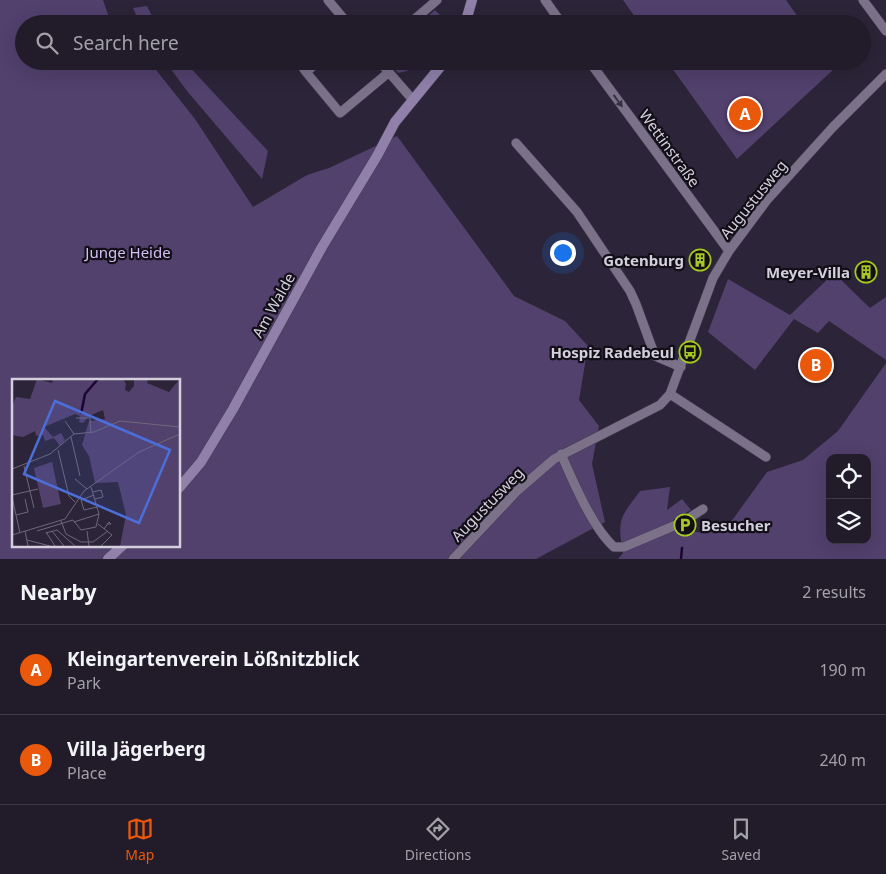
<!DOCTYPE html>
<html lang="en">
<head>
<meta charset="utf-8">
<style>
  :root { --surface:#211b2a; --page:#2d2836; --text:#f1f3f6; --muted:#a2a1a8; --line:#3e3947; --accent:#ea580c }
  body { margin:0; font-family:"Noto Sans",sans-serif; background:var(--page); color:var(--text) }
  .controls { position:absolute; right:15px; bottom:15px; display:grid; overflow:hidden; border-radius:10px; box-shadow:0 5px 20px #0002 }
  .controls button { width:45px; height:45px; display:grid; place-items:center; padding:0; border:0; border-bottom:1px solid var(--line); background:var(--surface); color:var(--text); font:25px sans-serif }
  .you { position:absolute; left:562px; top:252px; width:18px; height:18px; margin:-12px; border:4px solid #fff; border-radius:50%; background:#1a73e8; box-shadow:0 0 0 8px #1a73e833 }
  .badge { display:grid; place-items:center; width:32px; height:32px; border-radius:50%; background:var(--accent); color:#fff; font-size:16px; font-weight:700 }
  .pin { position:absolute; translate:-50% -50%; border:2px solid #fff; box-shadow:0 1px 5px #0006 }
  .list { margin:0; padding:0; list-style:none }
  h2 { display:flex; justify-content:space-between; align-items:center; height:65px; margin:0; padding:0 20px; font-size:21px }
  h2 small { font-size:16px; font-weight:400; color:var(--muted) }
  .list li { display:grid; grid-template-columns:32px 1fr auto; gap:15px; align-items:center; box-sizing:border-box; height:90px; padding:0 20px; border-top:1px solid var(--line) }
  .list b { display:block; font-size:19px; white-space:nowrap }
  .list p { margin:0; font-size:16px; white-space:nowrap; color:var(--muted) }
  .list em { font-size:16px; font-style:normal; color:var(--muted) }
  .icon { flex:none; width:28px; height:28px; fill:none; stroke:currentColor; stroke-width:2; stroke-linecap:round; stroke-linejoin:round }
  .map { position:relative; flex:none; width:886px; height:559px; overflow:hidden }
  .search { position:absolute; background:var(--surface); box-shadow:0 5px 20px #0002; left:15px; right:15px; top:15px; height:55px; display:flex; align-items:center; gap:12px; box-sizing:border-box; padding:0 18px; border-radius:28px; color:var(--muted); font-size:19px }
  .sheet { height:245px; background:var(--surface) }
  nav { display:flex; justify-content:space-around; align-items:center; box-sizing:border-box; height:70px; border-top:1px solid var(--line); background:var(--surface); font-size:14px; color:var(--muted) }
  nav a { display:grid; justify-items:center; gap:2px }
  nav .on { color:var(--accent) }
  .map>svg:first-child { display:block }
  .green { fill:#52406d; fill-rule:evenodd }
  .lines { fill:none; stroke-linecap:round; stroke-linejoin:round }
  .stream { stroke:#1e0338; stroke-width:2.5 }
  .street-casing { stroke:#463f50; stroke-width:10 }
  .secondary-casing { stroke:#463f50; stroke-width:11 }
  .street { stroke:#7b728a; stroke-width:9 }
  .secondary { stroke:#9080aa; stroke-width:10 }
  .oneway { fill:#373240 }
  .labels { text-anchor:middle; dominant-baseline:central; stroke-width:4.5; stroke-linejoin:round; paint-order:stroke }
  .street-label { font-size:15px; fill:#d4cfdd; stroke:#130f18 }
  .park-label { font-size:15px; fill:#d2bff4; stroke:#130f18 }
  .poi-label { font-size:15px; font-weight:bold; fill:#d4cfdd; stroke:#130f18; text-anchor:end }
  .inset-river { fill:none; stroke:#1e0338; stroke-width:2.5 }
  .inset-road { fill:none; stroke:#6f687a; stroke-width:1 }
  .view { fill:#4b6ed9; fill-opacity:0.15; stroke:#4b6ed9; stroke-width:2.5 }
  .inset-edge { fill:none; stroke:#d4cfdd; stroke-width:2.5 }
</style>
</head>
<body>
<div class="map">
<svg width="886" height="559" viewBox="0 0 886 559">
  <rect width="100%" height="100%" fill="#2c2438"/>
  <path class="green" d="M 0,0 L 103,0 L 110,20 L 113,24 L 24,24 L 24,61 L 149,61 L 195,119 L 253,207 L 307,175 L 329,168 L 397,136 L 514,296 L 565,321 L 588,346 L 579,400 L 599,426 L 592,464 L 605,522 L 536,559 L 0,559 ZM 14,380 L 179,380 L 179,545 L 14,545 Z
    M 623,0 L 786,0 L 803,24 L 640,24 Z
    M 147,6 L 156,24 L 140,24 L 133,8 Z
    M 435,10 L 442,17 L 441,24 L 419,24 Z
    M 165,61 L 184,61 L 268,151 L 262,179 L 187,91 Z
    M 390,61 L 414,61 L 407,71 L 398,73 L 389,62 Z
    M 667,61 L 830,61 L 835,68 L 737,159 Z
    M 834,273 L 870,308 L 886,297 L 886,360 L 829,321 L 818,333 L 794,319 L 755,370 L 708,332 L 728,279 L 790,315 Z
    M 886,363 L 886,559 L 618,559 L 623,553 C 617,519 620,518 640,491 L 670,487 L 667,510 L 682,499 L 691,510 L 673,520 L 681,530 L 705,533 L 720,529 L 733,519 L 767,472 L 803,460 L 838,431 ZM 830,458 L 867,458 L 867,540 L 830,540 Z"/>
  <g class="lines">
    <path class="stream" d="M 681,559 L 682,548"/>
    <g class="street-casing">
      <path id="street" d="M 328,0 L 348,24
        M 545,0 L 562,24
        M 863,0 L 886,31
        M 409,24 L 437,0
        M 300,61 L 299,62 L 306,72
        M 319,61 L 306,72 L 340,113 L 388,73
        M 379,61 L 413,100
        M 589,61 L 729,251
        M 516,143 L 577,212 L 630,291 L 636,304 L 655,356 L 681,367
        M 670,394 L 766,457
        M 561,454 C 573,481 592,527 614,547 L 624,547 L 683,522 L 703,509
        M 453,559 L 517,491 L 554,459 L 660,405 L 670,394 L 713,278 L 729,251 L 767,200 L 833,127 L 886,74"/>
    </g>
    <g class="secondary-casing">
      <path id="secondary" d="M 465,24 L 472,0
        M 179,488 L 201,462 L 233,409 L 322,247 L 377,156 L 395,122 L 445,61
        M 108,559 L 123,545"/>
    </g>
    <use href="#street" class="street"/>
    <use href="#secondary" class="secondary"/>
  </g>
  <defs><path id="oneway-solid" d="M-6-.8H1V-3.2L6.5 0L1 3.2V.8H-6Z" transform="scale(1.25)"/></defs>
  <use class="oneway" href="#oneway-solid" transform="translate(618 101) rotate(54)"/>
  <defs>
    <g id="building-ring" transform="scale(1.125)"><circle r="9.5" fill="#130f18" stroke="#a6c820" stroke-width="1.5"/><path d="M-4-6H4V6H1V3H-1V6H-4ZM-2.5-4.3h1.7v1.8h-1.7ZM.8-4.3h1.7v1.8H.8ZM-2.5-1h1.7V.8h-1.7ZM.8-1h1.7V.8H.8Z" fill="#a6c820"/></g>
    <g id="bus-ring" transform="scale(1.125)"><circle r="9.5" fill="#130f18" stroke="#a6c820" stroke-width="1.5"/><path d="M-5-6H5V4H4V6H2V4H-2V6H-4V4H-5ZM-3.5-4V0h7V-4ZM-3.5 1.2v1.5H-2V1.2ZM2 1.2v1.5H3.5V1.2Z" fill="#a6c820"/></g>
    <g id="parking-ring" transform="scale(1.125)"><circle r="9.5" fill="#130f18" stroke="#a6c820" stroke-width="1.5"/><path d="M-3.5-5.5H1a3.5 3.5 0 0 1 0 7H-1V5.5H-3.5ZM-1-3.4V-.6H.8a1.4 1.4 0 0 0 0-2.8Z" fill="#a6c820"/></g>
  </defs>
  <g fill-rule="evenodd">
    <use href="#building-ring" x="700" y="260"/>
    <use href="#building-ring" x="866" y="272"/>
    <use href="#bus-ring" x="690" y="352"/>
    <use href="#parking-ring" x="685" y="525"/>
  </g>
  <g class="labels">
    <g class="street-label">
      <text transform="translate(670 148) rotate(54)">Wettinstraße</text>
      <text transform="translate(753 199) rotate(-51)">Augustusweg</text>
      <text transform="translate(273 305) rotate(-61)">Am Walde</text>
      <text transform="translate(487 504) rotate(-46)">Augustusweg</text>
    </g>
    <g class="park-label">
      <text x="128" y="252">Junge Heide</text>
    </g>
    <g class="poi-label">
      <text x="684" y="260">Gotenburg</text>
      <text x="850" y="272">Meyer-Villa</text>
      <text x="674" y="352">Hospiz Radebeul</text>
      <text x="701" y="525" text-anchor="start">Besucher</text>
    </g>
  </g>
  <g transform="translate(12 379)">
    <rect width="168" height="168" fill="#2c2438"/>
    <path d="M 25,0 L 40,4 L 41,0 L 111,0 L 114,5 L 113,11 L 117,13 L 122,7 L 122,0 L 136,0 L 135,4 L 157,13 L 167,1 L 167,167 L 108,167 L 114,136 L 106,103 L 83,104 L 77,77 L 70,66 L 77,42 L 93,40 L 91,31 L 77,37 L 71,44 L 67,43 L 68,37 L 63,35 L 32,48 L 41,58 L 49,54 L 53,61 L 48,67 L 42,59 L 33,62 L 31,56 L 24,57 L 23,52 L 11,58 L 0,56 L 0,27 L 4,18 L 18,20 ZM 40,83 L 49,125 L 31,129 L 22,89 Z" fill="#52406d"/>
    <path class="inset-river" d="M 69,35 L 73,15 L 86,0"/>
    <path class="inset-road" d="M 64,39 L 78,39 L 79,54M 53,42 L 62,55M 59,58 L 68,97M 46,71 L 57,117 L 63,123M 12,87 L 22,129M 0,90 L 38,75 L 62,55 L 82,53 L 108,42 L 168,48M 63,100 L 75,110M 81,113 L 89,111 L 91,118 L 83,120M 0,116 L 26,110M 82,116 L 69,121 L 72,131 L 85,128M 0,118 L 8,154M 4,136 L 16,133 L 13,120M 49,142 L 54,155 L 69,163 L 81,163 L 96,152M 62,143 L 87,135M 86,145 L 100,156 L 89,167M 92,150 L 97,143 L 99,145 L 95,145M 13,152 L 16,167M 25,152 L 61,141 L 69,151 L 84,148 L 87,135 L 79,108M 40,152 L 52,167M 75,152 L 77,167M 34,153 L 43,167M 34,154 L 45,151 L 63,167M 0,156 L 53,140 L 72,112 L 127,73 L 168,55M 15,161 L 38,167"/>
    <path class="view" d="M 43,22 L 158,71 L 127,144 L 12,95 Z"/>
    <rect width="168" height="168" class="inset-edge"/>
  </g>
</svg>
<div class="controls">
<button><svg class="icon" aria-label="locate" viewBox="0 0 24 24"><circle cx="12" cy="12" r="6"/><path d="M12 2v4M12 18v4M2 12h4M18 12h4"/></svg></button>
<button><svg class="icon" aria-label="layers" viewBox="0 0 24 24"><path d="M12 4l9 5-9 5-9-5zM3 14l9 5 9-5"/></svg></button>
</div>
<div class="you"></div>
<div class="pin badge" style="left:745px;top:114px">A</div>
<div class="pin badge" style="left:816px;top:365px">B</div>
<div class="search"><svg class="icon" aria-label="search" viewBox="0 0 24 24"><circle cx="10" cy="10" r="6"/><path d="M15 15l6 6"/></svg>Search here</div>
</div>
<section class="sheet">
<h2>Nearby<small>2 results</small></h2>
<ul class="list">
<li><span class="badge">A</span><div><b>Kleingartenverein Lößnitzblick</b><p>Park</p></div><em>190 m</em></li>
<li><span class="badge">B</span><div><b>Villa Jägerberg</b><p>Place</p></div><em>240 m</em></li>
</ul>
</section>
<nav>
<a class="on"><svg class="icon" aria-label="map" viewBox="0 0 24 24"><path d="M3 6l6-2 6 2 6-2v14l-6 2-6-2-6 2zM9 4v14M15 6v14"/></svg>Map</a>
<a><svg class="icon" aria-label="directions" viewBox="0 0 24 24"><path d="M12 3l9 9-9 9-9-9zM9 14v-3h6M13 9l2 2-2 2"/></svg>Directions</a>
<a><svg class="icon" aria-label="saved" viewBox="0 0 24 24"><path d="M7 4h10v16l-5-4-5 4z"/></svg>Saved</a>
</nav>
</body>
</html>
